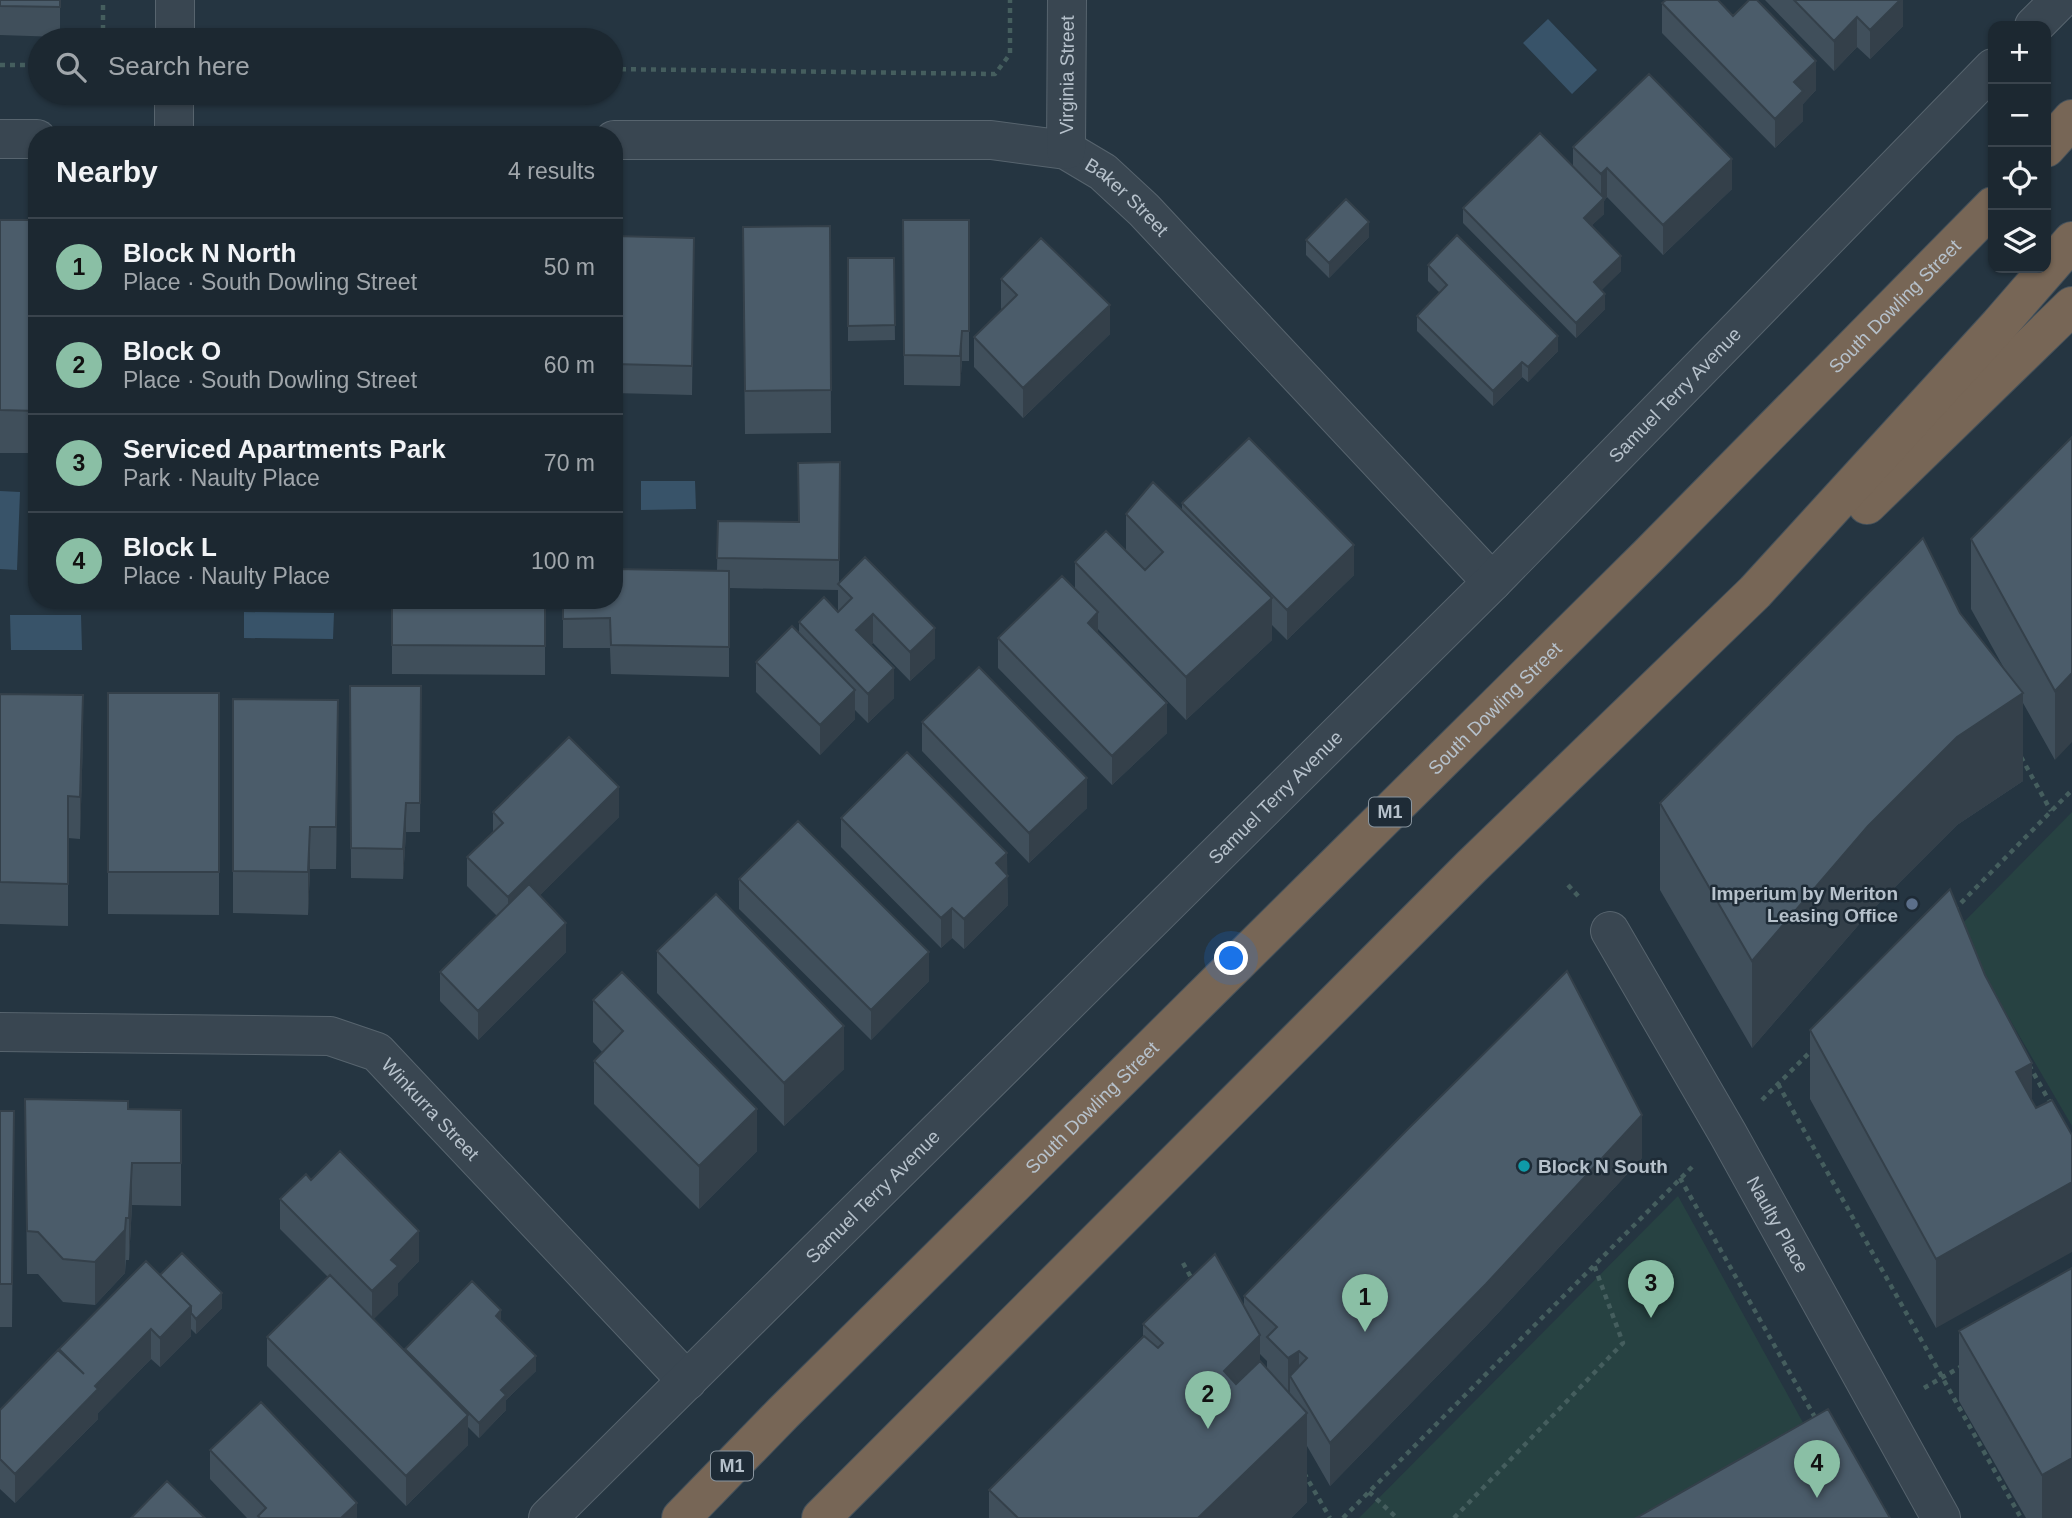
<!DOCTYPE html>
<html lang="en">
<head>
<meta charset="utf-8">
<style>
  :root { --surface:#1c2831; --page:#29343d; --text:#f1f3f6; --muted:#a0a6ab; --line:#3a444d; --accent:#8abfa5 }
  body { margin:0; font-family:Arial,sans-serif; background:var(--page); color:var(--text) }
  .controls { position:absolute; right:21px; top:21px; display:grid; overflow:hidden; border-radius:14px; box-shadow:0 2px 5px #0004 }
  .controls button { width:63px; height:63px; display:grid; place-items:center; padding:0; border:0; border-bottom:2px solid var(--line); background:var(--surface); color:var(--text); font:35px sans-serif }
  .you { position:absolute; left:1232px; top:959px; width:24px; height:24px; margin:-18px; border:5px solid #fff; border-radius:50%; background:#1a73e8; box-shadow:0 0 0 10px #1a73e833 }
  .badge { display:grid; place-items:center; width:46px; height:46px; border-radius:50%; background:var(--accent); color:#111; font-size:23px; font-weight:700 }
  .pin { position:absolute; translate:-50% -58px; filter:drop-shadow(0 2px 4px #0008) }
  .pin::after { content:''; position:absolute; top:37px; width:24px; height:21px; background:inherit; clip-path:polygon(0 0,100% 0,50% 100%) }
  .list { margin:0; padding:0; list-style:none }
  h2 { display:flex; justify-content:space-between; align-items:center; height:91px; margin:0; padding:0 28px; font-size:30px }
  h2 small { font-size:23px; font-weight:400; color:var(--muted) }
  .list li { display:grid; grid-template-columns:46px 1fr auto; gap:21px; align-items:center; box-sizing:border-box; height:98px; padding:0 28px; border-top:2px solid var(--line) }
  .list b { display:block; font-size:26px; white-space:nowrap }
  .list p { margin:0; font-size:23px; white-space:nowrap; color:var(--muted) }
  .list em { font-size:23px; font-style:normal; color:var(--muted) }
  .icon { flex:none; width:38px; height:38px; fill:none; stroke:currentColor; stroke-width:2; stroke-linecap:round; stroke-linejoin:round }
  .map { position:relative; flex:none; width:2072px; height:1518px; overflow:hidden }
  .search { position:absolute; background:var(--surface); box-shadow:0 2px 5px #0004; left:28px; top:28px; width:595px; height:77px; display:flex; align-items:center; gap:18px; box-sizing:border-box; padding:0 24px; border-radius:38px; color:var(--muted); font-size:26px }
  .panel { position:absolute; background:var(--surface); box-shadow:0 2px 5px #0004; left:28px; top:126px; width:595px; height:483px; border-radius:28px }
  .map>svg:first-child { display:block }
  .green { fill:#274242 }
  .water { fill:#385369 }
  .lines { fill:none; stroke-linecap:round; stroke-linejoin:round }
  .minor-casing { stroke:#57646e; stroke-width:40 }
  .highway-casing { stroke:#44515b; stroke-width:40 }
  .path { stroke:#455e5e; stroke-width:4.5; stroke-dasharray:5 5; stroke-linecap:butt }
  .minor { stroke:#394651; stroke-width:38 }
  .highway { stroke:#776656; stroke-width:38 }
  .wall { fill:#404f5b; fill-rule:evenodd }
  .shaded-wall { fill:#34404a }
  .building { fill:#4b5c6a; stroke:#34404a; stroke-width:2 }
  .service-dot { fill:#5c6f8a; stroke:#1e2b36; stroke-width:2.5 }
  .culture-dot { fill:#0f9aa8; stroke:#1e2b36; stroke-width:2.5 }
  .labels { text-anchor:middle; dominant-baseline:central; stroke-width:5; stroke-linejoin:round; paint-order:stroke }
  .shield { fill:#1e2b36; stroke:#88949e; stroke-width:2 }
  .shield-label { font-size:18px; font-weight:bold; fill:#b6c1cb }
  .street-label { font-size:19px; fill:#b6c1cb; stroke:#1e2b36 }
  .poi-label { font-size:19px; font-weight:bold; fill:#b6c1cb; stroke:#1e2b36; text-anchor:end }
</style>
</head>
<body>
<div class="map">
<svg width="2072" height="1518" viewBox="0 0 2072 1518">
  <rect width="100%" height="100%" fill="#253541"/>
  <path class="green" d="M 2072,812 L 2072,1126 L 1957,929 Z
    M 1678,1196 L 1812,1439 L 1679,1518 L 1359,1518 Z"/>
  <path class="water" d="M 1548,19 L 1597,70 L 1572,94 L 1523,43 Z
    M 641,481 L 695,481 L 696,509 L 641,510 Z
    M 0,491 L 20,492 L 17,570 L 0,569 Z
    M 244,612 L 334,613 L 333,639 L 244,638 Z
    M 10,615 L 81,615 L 82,650 L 11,650 Z"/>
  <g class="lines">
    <g class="minor-casing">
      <g id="minor">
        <path d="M 2034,26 L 2060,0"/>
        <path d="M 175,40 L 175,0"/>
        <path d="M 174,135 L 174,93"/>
        <path d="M 0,139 L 37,139"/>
        <path id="s1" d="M 614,140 L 991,140 L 1066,150 L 1103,172 L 1144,210 L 1492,582"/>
        <path id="s2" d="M 1066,150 L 1067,0"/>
        <path id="s3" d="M 1610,931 L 1728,1134 L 1941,1518"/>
        <path id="s4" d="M 0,1032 L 330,1036 L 377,1052 L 687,1381"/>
        <path id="s5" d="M 548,1518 L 1492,582 L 1993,68"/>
      </g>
    </g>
    <g class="highway-casing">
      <g id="highway">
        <path d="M 2046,148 L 2072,119"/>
        <path d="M 1867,505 L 2072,306"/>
        <path id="s6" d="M 681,1518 L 783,1413 L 1649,555 L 1993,206"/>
        <path d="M 821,1518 L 1472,866 L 1755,592 L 1999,325 L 2072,241"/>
      </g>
    </g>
    <path class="path" d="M 103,40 L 103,0
      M 0,65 L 40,65
      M 611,69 L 995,74 L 1010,54 L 1010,0
      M 2021,757 L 2051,811
      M 1568,885 L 1579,897
      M 1954,910 L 2072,790
      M 2029,1065 L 2052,1106
      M 1778,1084 L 2021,1518
      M 1762,1100 L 1813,1049
      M 1680,1178 L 1817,1421
      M 1183,1263 L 1193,1281
      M 1924,1388 L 1962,1366
      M 1304,1473 L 1330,1518
      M 1369,1492 L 1397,1518
      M 1343,1518 L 1693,1166
      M 1454,1518 L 1623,1343 L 1594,1265"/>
    <use href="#minor" class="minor"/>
    <use href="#highway" class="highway"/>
  </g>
  <path class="wall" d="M 0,0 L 60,0 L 60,37 L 0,35 Z
    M 1765,0 L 1903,0 L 1903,26 L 1870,59 L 1857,47 L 1834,71 Z
    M 1662,3 L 1733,16 L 1816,90 L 1803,104 L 1803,121 L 1775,148 L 1662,33 Z
    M 1573,147 L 1732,189 L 1663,255 L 1607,197 L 1604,201 L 1604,214 L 1592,225 L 1621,271 L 1601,290 L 1605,309 L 1576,338 L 1463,223 L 1463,208 L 1573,168 Z
    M 0,220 L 37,220 L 37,453 L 0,453 Z
    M 903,220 L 969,220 L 969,361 L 962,361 L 960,386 L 904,385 Z
    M 830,226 L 831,433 L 745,434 L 743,269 Z
    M 614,236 L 694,238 L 692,395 L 614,393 Z
    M 1369,237 L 1329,278 L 1306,255 L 1306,240 Z
    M 848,258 L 894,258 L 895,340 L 848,341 Z
    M 1428,265 L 1558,351 L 1528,382 L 1522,377 L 1493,406 L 1417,331 L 1417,316 L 1440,293 L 1428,281 Z
    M 1001,279 L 1110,334 L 1023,418 L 974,367 L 974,337 L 1002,310 L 1001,308 Z
    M 2072,437 L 2055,760 L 2023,703 L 2023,781 L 1957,825 L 1868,914 L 1752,1048 L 1660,890 L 1660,803 L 1960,613 L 2005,670 L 1971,609 L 1971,539 Z
    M 840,462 L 839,582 L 935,658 L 910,681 L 873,643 L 871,645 L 894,698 L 868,723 L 855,710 L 855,719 L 820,755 L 756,692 L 756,662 L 799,633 L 799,622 L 838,611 L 838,590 L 729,588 L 729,677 L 611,674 L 610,648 L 563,648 L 563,600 L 717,570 L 718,521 L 799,522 Z
    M 1182,503 L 1354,575 L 1287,640 L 1272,625 L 1272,640 L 1186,720 L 1098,629 L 1098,633 L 1167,733 L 1112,785 L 998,668 L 998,638 L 1075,589 L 1075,562 L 1126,551 L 1126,514 L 1182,510 Z
    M 392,600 L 545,600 L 545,675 L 392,674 Z
    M 350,686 L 421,686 L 420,832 L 406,832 L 403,879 L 351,878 Z
    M 108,693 L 219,693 L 219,915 L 108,914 Z
    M 0,694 L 83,738 L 80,839 L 68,838 L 68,926 L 0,924 Z
    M 233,699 L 338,743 L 336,869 L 310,869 L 308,915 L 233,913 Z
    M 922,722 L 1087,808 L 1029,863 L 922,751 Z
    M 493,812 L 619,817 L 540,895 L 566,952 L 478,1040 L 440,1001 L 440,972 L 497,916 L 467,886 L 467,857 L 493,832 Z
    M 841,818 L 1007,875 L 1008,905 L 964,949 L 952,938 L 941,948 L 841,847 Z
    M 739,879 L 929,981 L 871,1040 L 739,909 Z
    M 657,951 L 844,1069 L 784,1126 L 657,993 Z
    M 593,1000 L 757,1151 L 699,1209 L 594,1104 L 594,1061 L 603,1053 L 593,1042 Z
    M 1810,1030 L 2032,1101 L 2036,1108 L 1936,1328 L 1810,1099 Z
    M 25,1099 L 128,1109 L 181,1110 L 181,1206 L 132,1205 L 129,1260 L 126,1260 L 125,1273 L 95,1305 L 63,1302 L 38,1274 L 27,1274 Z
    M 0,1111 L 14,1111 L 12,1327 L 0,1327 Z
    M 1642,1158 L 1486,1326 L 1330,1486 L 1307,1446 L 1307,1502 L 1291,1518 L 989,1518 L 989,1490 L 1143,1336 L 1143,1324 L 1244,1306 L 1244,1296 ZM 1260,1354 L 1267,1361 L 1267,1369 L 1260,1361 Z
    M 311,1180 L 419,1261 L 398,1283 L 398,1295 L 373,1319 L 405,1351 L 405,1349 L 501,1321 L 536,1371 L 506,1400 L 506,1410 L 479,1438 L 468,1427 L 468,1445 L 406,1506 L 267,1366 L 267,1337 L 328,1277 L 280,1229 L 280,1199 Z
    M 160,1275 L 222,1308 L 196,1334 L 191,1329 L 191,1336 L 160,1367 L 151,1359 L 98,1413 L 98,1419 L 15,1503 L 0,1489 L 0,1410 L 59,1351 L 59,1349 Z
    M 1959,1331 L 2072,1518 L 2026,1518 L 1959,1401 Z
    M 210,1450 L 357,1518 L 247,1518 L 210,1479 Z"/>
  <path class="shaded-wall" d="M 1900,0 L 1903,0 L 1903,26 L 1870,59 L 1870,30 Z
    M 1857,17 L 1857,47 L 1834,71 L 1834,41 Z
    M 1816,61 L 1816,90 L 1803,104 L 1803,121 L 1775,148 L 1775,119 L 1794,82 Z
    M 1732,159 L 1732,189 L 1663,255 L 1663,225 Z
    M 1607,168 L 1607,197 L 1604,201 L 1604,214 L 1584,233 L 1584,218 L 1601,201 L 1601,174 Z
    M 1369,222 L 1369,237 L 1329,278 L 1329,263 Z
    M 1621,256 L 1621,271 L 1594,298 L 1594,282 Z
    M 1605,294 L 1605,309 L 1576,338 L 1576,323 Z
    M 1110,305 L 1110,334 L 1023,418 L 1023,388 Z
    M 962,331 L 962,361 L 960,386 L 960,356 Z
    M 1558,336 L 1558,351 L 1528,382 L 1528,367 Z
    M 1522,362 L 1522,377 L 1493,406 L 1493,391 Z
    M 1354,545 L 1354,575 L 1287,640 L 1287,610 Z
    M 1272,598 L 1272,640 L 1186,720 L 1186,677 Z
    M 1098,612 L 1098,641 L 1088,623 Z
    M 873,614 L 873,643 L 856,659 L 856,630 Z
    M 935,628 L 935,658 L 910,681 L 910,652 Z
    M 894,668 L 894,698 L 868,723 L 868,694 Z
    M 2072,673 L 2072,742 L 2055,760 L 2055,691 Z
    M 855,690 L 855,719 L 820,755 L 820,725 Z
    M 2023,693 L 2023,781 L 1957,825 L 1868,914 L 1752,1048 L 1752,961 L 1868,826 L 1957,737 Z
    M 83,695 L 83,738 L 80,839 L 80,797 Z
    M 338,700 L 338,743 L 336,869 L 336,827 Z
    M 1167,703 L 1167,733 L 1112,785 L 1112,756 Z
    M 1087,778 L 1087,808 L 1029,863 L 1029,833 Z
    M 619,787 L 619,817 L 508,927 L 508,897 Z
    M 406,803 L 406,832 L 403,879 L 403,849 Z
    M 310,827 L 310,869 L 308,915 L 308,872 Z
    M 1007,853 L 1008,905 L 964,949 L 964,919 L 996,863 Z
    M 952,908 L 952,938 L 941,948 L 941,918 Z
    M 566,923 L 566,952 L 478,1040 L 478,1011 Z
    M 929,952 L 929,981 L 871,1040 L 871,1010 Z
    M 844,1026 L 844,1069 L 784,1126 L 784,1083 Z
    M 2032,1063 L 2032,1132 L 2016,1072 Z
    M 757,1109 L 757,1151 L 699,1209 L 699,1166 Z
    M 1642,1115 L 1642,1158 L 1486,1326 L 1330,1486 L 1330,1443 Z
    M 132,1163 L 132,1205 L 129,1260 L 129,1218 Z
    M 2072,1182 L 2072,1252 L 1936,1328 L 1936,1259 Z
    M 126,1218 L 125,1273 L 95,1305 L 95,1262 Z
    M 419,1231 L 419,1261 L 398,1283 L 398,1295 L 372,1321 L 372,1291 L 391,1260 Z
    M 222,1293 L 222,1308 L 196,1334 L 196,1319 Z
    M 191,1306 L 191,1336 L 160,1367 L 160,1338 Z
    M 501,1310 L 501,1325 L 496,1316 Z
    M 151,1329 L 151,1359 L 98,1413 L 98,1419 L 15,1503 L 15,1474 L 95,1386 Z
    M 1260,1335 L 1260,1425 L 1224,1371 Z
    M 1299,1351 L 1299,1391 L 1290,1376 L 1290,1399 L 1288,1400 L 1288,1358 Z
    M 536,1356 L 536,1371 L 506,1400 L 506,1410 L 479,1438 L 479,1423 L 501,1390 Z
    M 1307,1413 L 1307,1502 L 1291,1518 L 1198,1518 Z
    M 468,1415 L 468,1445 L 406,1506 L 406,1476 Z
    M 2072,1458 L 2072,1518 L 2042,1518 L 2042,1475 Z
    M 357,1503 L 357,1518 L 341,1518 Z"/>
  <path class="building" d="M 0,0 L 60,0 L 60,7 L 0,6 Z
    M 1666,0 L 1718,0 L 1733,16 L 1749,0 L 1757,0 L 1816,61 L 1794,82 L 1803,91 L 1775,119 L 1662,3 Z
    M 1794,0 L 1900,0 L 1870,30 L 1857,17 L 1834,41 Z
    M 1649,74 L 1732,159 L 1663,225 L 1607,168 L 1601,174 L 1573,147 Z
    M 1540,133 L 1604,198 L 1584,218 L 1621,256 L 1594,282 L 1605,294 L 1576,323 L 1463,208 Z
    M 1346,199 L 1369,222 L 1329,263 L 1306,240 Z
    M 0,220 L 37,220 L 37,411 L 0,410 Z
    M 903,220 L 969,220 L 969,331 L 962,331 L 960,356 L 904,355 Z
    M 830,226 L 831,390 L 745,391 L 743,227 Z
    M 1457,235 L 1558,336 L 1528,367 L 1522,362 L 1493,391 L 1417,316 L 1447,285 L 1428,265 Z
    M 614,236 L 694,238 L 692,366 L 614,364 Z
    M 1041,238 L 1110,305 L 1023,388 L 974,337 L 1017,295 L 1001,279 Z
    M 848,258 L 894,258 L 895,325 L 848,326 Z
    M 2072,437 L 2072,673 L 2055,691 L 1971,539 Z
    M 1249,438 L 1354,545 L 1287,610 L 1182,503 Z
    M 840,462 L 839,560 L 717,558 L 718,521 L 799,522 L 798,463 Z
    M 1153,482 L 1272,598 L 1186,677 L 1075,562 L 1106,531 L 1145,570 L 1163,552 L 1126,514 Z
    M 1923,538 L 1960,613 L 2023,693 L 1957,737 L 1868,826 L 1752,961 L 1660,803 Z
    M 865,557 L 935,628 L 910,652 L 873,614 L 856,630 L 894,668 L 868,694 L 799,622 L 824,597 L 838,612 L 852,598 L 838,584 Z
    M 614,569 L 729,571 L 729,647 L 611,645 L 610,618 L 563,619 L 563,600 L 614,600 Z
    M 1062,576 L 1098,612 L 1088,623 L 1167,703 L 1112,756 L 998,638 Z
    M 392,600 L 545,600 L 545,646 L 392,645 Z
    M 792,626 L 855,690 L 820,725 L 756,662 Z
    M 979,667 L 1087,778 L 1029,833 L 922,722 Z
    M 350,686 L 421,686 L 420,803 L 406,803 L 403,849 L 351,848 Z
    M 108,693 L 219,693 L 219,872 L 108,872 Z
    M 0,694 L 83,695 L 80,797 L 68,796 L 68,884 L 0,882 Z
    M 233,699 L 338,700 L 336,827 L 310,827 L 308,872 L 233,871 Z
    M 569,737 L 619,787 L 508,897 L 467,857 L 503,823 L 493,812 Z
    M 907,752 L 1007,853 L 996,863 L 1008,876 L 964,919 L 952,908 L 941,918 L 841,818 Z
    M 798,821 L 929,952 L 871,1010 L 739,879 Z
    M 529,884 L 566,923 L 478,1011 L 440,972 Z
    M 1950,889 L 1985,975 L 2032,1063 L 2016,1072 L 2036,1108 L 2052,1100 L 2072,1135 L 2072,1182 L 1936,1259 L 1810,1030 Z
    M 716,894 L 844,1026 L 784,1083 L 657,951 Z
    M 1567,971 L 1642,1115 L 1486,1284 L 1330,1443 L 1290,1376 L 1307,1358 L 1299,1351 L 1288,1358 L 1267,1337 L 1277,1327 L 1244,1296 L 1406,1131 Z
    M 622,972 L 757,1109 L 699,1166 L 594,1061 L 623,1031 L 593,1000 Z
    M 25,1099 L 128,1101 L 128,1109 L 181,1110 L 181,1163 L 132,1163 L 129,1218 L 126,1218 L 125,1230 L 95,1262 L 63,1259 L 38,1232 L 27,1231 Z
    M 0,1111 L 14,1111 L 12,1284 L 0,1284 Z
    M 340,1151 L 419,1231 L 391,1260 L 398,1266 L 372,1291 L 280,1199 L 306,1174 L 311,1180 Z
    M 182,1253 L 222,1293 L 196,1319 L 191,1313 L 191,1306 L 160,1275 Z
    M 1215,1254 L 1260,1335 L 1224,1371 L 1236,1384 L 1260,1361 L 1307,1413 L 1198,1518 L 1018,1518 L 989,1490 L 1144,1336 L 1158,1348 L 1163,1343 L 1143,1324 Z
    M 146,1261 L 191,1306 L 160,1338 L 151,1329 L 95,1386 L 98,1389 L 15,1474 L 0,1459 L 0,1410 L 58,1350 L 84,1374 L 59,1349 Z
    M 2072,1268 L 2072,1458 L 2042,1475 L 1959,1331 Z
    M 330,1275 L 468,1415 L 406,1476 L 267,1337 Z
    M 472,1281 L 501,1310 L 496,1316 L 536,1356 L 501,1390 L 506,1395 L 479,1423 L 405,1349 Z
    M 261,1402 L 357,1503 L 341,1518 L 260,1518 L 258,1516 L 266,1508 L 210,1450 Z
    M 1828,1409 L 1890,1518 L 1636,1518 Z
    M 167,1481 L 205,1518 L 131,1518 Z"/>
  <circle class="service-dot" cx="1912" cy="904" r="7"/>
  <circle class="culture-dot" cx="1524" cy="1166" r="7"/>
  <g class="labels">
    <g class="shield">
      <rect x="1369" y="797.5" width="42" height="29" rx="5"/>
      <rect x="711" y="1451.5" width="42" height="29" rx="5"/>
    </g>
    <g class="shield-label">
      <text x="1390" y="812">M1</text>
      <text x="732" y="1466">M1</text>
    </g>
    <g class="street-label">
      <text stroke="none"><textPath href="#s2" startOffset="75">Virginia Street</textPath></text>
      <text stroke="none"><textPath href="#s1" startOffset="530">Baker Street</textPath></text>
      <text stroke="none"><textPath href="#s6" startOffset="1715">South Dowling Street</textPath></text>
      <text stroke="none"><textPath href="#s5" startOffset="1591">Samuel Terry Avenue</textPath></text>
      <text stroke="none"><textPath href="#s6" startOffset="1148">South Dowling Street</textPath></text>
      <text stroke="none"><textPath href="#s5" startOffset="1024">Samuel Terry Avenue</textPath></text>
      <text stroke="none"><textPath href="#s6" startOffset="581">South Dowling Street</textPath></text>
      <text stroke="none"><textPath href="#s4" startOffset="458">Winkurra Street</textPath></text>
      <text stroke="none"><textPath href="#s5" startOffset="457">Samuel Terry Avenue</textPath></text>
      <text stroke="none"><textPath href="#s3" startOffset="338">Naulty Place</textPath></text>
    </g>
    <g class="poi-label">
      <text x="1898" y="893">Imperium by Meriton<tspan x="1898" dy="22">Leasing Office</tspan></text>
      <text x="1538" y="1166" text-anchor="start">Block N South</text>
    </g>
  </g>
</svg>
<div class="controls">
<button>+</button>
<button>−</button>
<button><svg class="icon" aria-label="locate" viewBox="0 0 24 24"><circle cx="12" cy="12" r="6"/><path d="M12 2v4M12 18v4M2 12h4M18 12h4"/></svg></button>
<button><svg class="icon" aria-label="layers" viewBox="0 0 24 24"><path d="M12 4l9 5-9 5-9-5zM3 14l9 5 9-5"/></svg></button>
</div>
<div class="you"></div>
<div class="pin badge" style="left:1365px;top:1332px">1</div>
<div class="pin badge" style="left:1208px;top:1429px">2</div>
<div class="pin badge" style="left:1651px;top:1318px">3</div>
<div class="pin badge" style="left:1817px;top:1498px">4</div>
<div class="search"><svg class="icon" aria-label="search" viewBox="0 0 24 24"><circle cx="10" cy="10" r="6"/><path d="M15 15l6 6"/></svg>Search here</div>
<section class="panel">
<h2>Nearby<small>4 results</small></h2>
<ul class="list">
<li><span class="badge">1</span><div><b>Block N North</b><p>Place · South Dowling Street</p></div><em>50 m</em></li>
<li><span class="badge">2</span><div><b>Block O</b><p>Place · South Dowling Street</p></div><em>60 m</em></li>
<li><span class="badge">3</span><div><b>Serviced Apartments Park</b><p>Park · Naulty Place</p></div><em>70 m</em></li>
<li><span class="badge">4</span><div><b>Block L</b><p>Place · Naulty Place</p></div><em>100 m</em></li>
</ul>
</section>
</div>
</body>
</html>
